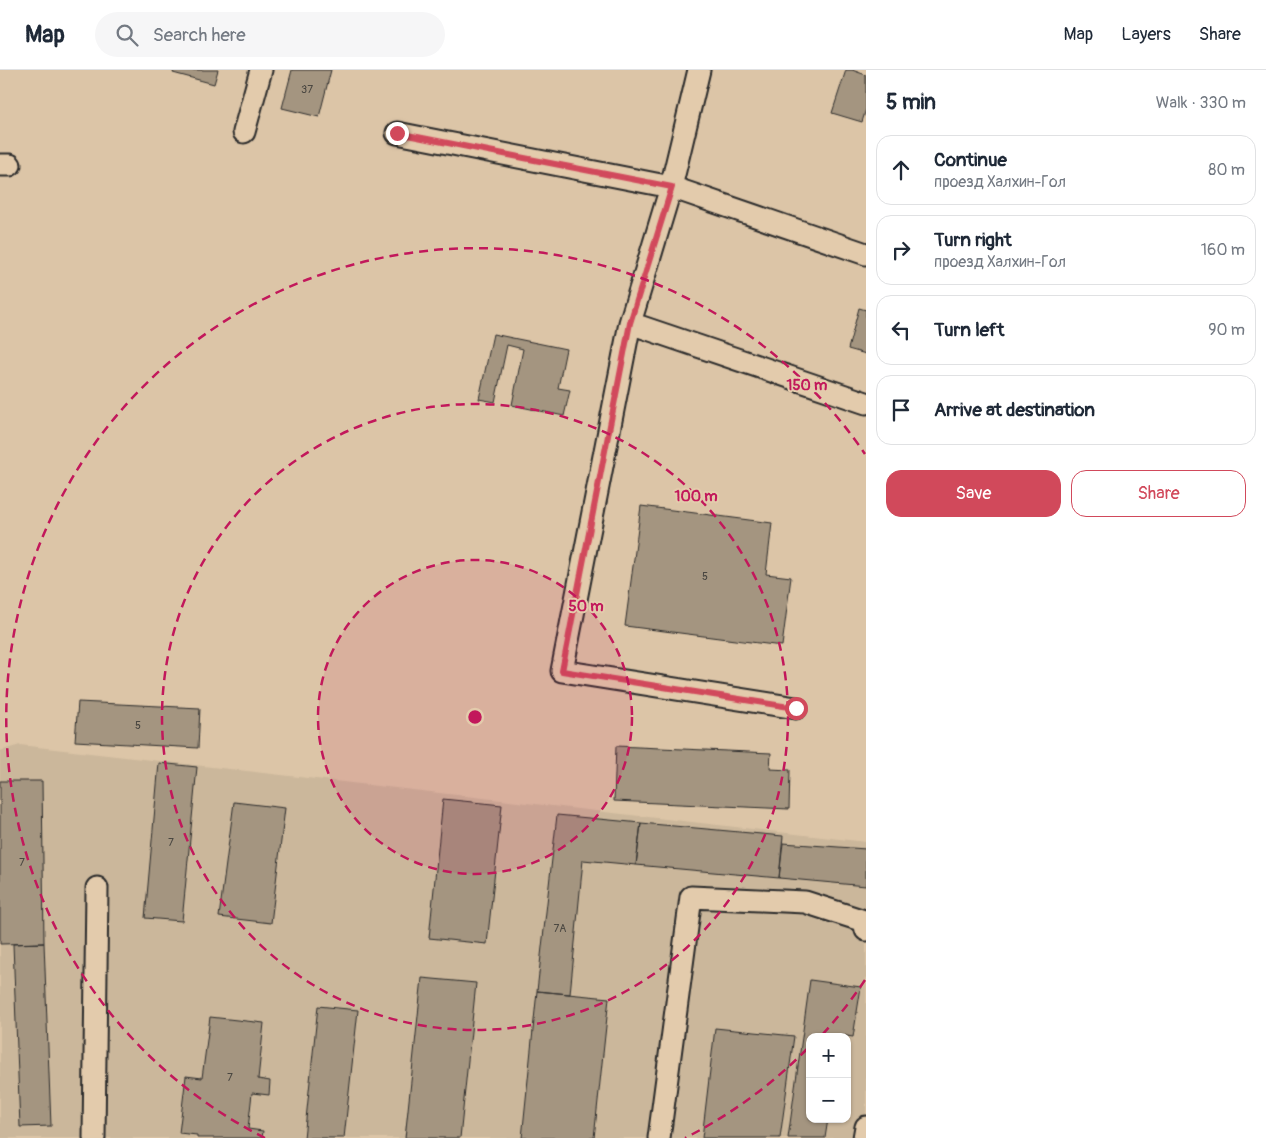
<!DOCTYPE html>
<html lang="en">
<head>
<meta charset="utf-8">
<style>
  :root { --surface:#fff; --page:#f6f6f7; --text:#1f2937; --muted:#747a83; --line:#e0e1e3; --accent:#d1495b }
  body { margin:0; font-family:Pangolin,sans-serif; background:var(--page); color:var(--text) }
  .controls { position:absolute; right:15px; bottom:15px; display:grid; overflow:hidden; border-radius:10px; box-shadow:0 1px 4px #0004 }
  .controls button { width:45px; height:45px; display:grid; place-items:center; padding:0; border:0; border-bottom:1px solid var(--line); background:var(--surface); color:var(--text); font:25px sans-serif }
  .stop { position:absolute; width:15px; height:15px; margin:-11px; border:4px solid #d1495b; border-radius:50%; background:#fff }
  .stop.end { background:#d1495b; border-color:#fff; box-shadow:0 1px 5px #0008 }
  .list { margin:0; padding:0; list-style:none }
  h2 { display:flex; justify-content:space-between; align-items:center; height:65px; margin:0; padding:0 20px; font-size:21px }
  h2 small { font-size:16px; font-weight:400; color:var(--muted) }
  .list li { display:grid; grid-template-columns:32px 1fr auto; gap:15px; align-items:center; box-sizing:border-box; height:70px; margin:0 10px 10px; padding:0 10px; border:1px solid var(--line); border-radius:15px }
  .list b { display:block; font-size:19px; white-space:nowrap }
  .list p { margin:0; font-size:16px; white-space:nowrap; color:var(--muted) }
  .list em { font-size:16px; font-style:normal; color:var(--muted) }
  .actions { display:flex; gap:10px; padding:15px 20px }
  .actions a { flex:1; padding:11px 0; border:1px solid var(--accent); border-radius:15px; text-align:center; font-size:18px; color:var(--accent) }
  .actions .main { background:var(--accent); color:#fff }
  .icon { flex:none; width:28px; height:28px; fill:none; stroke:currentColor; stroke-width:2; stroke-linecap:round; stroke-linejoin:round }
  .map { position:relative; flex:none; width:866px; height:1068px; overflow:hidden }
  header { display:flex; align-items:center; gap:30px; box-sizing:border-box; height:70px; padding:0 25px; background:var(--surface); border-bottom:1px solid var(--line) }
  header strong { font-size:24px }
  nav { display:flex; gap:28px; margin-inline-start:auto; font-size:18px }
  .search { width:350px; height:45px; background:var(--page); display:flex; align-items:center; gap:12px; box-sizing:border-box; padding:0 18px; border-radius:28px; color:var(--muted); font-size:19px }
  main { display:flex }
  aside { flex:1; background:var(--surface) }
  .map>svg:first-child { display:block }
  .built { fill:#cbb79b; fill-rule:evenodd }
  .building { fill:#a49580; stroke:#2b2b2b }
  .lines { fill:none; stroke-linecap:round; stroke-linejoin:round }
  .minor-casing { stroke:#2b2b2b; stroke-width:25 }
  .minor { stroke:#e3cbac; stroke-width:21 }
  .route { stroke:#d1495b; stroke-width:6 }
  .ring { fill:none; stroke:#c2185b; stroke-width:2.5; stroke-dasharray:9 6 }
  .labels { text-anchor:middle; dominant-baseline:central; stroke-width:4; stroke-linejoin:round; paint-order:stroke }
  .number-label { font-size:11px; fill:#494640 }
  .centre { fill:#c2185b; stroke:#e3cbac; stroke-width:2.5 }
  .ring-label { font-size:15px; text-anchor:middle; font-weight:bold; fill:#c2185b; stroke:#e3cbac; stroke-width:4; stroke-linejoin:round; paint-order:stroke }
</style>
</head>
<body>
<header>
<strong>Map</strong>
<div class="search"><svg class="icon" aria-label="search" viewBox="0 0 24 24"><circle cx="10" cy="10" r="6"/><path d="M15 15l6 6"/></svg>Search here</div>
<nav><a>Map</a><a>Layers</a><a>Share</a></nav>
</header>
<main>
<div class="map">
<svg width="866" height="1068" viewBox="0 0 866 1068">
  <rect width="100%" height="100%" fill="#dcc5a7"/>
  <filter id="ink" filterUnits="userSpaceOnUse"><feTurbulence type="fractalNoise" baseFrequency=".02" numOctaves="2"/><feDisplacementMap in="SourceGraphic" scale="10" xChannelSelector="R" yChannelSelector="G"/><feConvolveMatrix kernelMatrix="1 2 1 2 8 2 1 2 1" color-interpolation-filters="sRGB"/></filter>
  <g filter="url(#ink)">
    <path class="built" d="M 20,675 L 866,772 L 866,1068 L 0,1068 L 0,681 ZM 810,967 L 847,967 L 847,1049 L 810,1049 Z"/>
    <path class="building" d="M 174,0 L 218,0 L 214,14 L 173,3 Z
      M 292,0 L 331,0 L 319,47 L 282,38 Z
      M 846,0 L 852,0 L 866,5 L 866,39 L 862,52 L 832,43 Z
      M 859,238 L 866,240 L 866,284 L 848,279 Z
      M 493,264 L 566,279 L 558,318 L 570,320 L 564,346 L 512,335 L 523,279 L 507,275 L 495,332 L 479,329 Z
      M 641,436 L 772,453 L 766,504 L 791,507 L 782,576 L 625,556 Z
      M 78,632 L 200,638 L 198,678 L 75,671 Z
      M 616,676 L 771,683 L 770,699 L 790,700 L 789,739 L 614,731 Z
      M 159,693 L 197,697 L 182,851 L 145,848 Z
      M 0,711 L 42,711 L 44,873 L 0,874 Z
      M 443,729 L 502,735 L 487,874 L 429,868 Z
      M 234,732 L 285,738 L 271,853 L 219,847 Z
      M 557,745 L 641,753 L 636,795 L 583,790 L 570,924 L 537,921 Z
      M 641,753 L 783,766 L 779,808 L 636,795 Z
      M 783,773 L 866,779 L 866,816 L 779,808 Z
      M 44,873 L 51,1056 L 20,1057 L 13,874 Z
      M 422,908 L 476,913 L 460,1068 L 405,1068 Z
      M 810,910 L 861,917 L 853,967 L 840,965 L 839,967 L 810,967 L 810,1049 L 828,1049 L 825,1068 L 788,1068 Z
      M 537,921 L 609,928 L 594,1068 L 522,1068 Z
      M 318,936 L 358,940 L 344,1068 L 304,1068 Z
      M 210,947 L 264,953 L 258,1009 L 270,1011 L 269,1025 L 252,1023 L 248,1059 L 263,1061 L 262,1068 L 197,1068 L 197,1065 L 179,1063 L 186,1006 L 202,1008 Z
      M 715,958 L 794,966 L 780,1068 L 702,1068 Z"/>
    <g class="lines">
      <g class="minor-casing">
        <path id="minor" d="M 699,0 L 671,117 L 630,253 L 562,601 L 796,638
          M 244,62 L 261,0
          M 397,63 L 671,117 L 866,184
          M 0,95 L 10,95
          M 630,253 L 866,333
          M 94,1068 L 97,818
          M 659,1068 L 691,827 L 805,832 L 864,851 L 866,860
          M 864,1068 L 866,1057"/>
      </g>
      <use href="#minor" class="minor"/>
    </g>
  </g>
  <g class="lines" filter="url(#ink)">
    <path class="route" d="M 397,63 L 672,117 L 630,253 L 562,601 L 796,638"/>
  </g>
  <circle cx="475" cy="647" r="157" fill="#c2185b" fill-opacity=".12"/>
  <g class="ring">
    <circle cx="475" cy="647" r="157"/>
    <circle cx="475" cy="647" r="313"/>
    <path d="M865 910A470 470 0 0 1 822 965M807 979A470 470 0 0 1 685 1068M265 1068A470 470 0 1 1 865 384"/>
  </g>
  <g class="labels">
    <g class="number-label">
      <text x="307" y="19">37</text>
      <text x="705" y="506">5</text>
      <text x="138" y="655">5</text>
      <text x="171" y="772">7</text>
      <text x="22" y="792">7</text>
      <text x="560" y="858">7А</text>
      <text x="230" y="1007">7</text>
    </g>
  </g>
  <circle cx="475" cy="647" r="8" class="centre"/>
  <g class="ring-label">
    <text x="807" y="320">150 m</text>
    <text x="696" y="431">100 m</text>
    <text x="586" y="541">50 m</text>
  </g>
</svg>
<div class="controls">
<button>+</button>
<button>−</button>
</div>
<div class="stop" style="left:796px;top:638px"></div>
<div class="stop end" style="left:397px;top:63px"></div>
</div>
<aside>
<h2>5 min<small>Walk · 330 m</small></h2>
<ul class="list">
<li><svg class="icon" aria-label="ahead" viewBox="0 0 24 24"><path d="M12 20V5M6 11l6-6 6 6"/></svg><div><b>Continue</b><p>проезд Халхин-Гол</p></div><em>80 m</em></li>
<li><svg class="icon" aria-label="right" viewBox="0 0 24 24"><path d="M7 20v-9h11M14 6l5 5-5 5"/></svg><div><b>Turn right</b><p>проезд Халхин-Гол</p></div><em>160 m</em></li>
<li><svg class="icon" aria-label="left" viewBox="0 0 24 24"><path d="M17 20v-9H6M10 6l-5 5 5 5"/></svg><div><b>Turn left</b></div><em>90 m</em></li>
<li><svg class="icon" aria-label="arrive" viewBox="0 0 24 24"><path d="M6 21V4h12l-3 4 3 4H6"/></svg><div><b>Arrive at destination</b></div></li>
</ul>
<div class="actions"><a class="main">Save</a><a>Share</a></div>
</aside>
</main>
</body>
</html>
